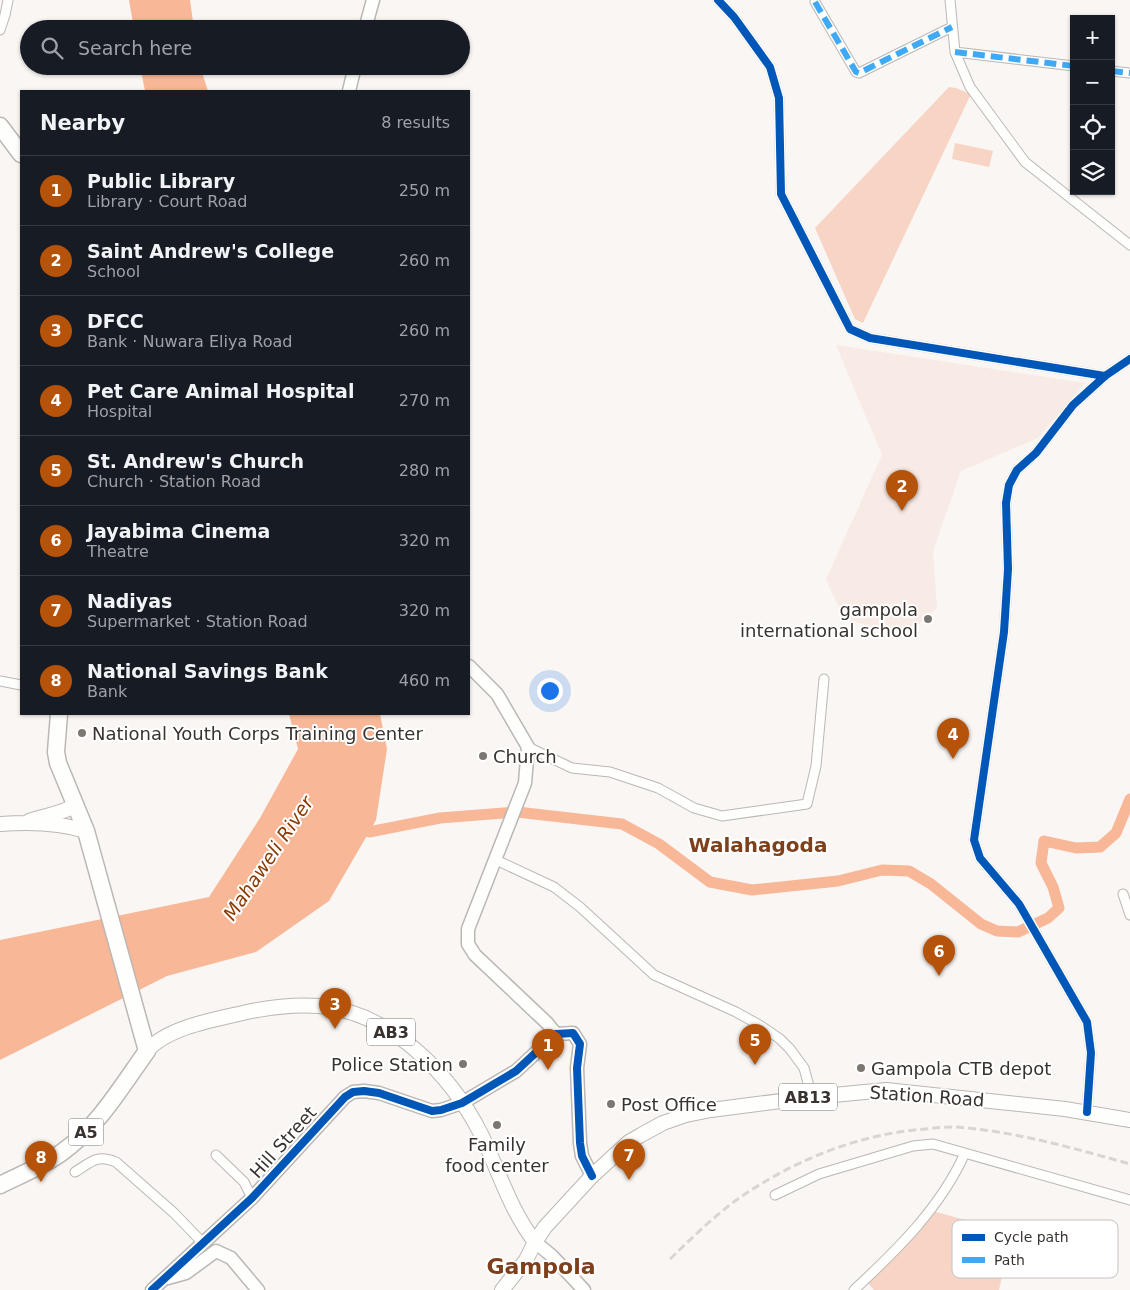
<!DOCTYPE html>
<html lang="en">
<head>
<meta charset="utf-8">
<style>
  :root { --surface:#171b24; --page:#20242c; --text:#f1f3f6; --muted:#9ea1a6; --line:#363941; --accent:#b45309 }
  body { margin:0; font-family:"DejaVu Sans",sans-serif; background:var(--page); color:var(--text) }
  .controls { position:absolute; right:15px; top:15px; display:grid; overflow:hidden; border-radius:0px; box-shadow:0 1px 4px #0004 }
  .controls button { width:45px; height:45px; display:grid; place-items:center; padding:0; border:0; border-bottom:1px solid var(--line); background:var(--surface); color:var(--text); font:25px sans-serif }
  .you { position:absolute; left:549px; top:690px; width:18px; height:18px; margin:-12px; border:4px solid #fff; border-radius:50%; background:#1a73e8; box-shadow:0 0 0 8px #1a73e833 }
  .badge { display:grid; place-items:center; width:32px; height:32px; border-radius:50%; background:var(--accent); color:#fff; font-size:16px; font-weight:700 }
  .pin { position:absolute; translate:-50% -41px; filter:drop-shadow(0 1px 2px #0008) }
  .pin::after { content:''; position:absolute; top:26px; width:18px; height:15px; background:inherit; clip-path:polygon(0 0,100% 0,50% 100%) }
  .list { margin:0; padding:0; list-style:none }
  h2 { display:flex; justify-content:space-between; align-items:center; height:65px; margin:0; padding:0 20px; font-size:21px }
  h2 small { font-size:16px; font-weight:400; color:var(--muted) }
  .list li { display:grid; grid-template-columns:32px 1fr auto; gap:15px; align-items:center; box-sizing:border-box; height:70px; padding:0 20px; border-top:1px solid var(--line) }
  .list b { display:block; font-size:19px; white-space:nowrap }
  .list p { margin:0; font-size:16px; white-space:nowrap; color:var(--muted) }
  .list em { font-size:16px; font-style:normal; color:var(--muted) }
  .icon { flex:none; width:28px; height:28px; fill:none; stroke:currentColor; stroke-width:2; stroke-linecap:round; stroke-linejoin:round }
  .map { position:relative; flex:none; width:1130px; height:1290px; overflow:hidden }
  .search { position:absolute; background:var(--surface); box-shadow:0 1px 4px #0004; left:20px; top:20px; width:450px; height:55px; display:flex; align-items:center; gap:12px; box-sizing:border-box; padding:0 18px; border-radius:28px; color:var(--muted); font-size:19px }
  .panel { position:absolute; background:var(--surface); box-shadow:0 1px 4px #0004; left:20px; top:90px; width:450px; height:625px; border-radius:0px }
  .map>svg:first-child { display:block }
  .built { fill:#f8eae4 }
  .green { fill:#f7d4c4 }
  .water { fill:#f8b796 }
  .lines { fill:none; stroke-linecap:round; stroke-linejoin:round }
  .canal { stroke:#f8b796; stroke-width:11 }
  .street-casing { stroke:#bbb7b4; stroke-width:11 }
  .secondary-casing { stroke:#bbb7b4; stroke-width:15 }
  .primary-casing { stroke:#bbb7b4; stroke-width:16 }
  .highway-casing { stroke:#bbb7b4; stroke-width:19 }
  .street { stroke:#fefefd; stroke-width:9 }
  .secondary { stroke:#fefefd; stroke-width:12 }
  .primary { stroke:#fefefd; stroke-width:14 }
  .highway { stroke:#fefefd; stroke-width:16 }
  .rail { stroke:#d7d6d5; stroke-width:3; stroke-dasharray:8 4; stroke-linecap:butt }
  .quiet { stroke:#3fa9f5; stroke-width:6; stroke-dasharray:12 6; stroke-linecap:butt }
  .cycleway-casing { stroke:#fff; stroke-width:11 }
  .cycleway { stroke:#0057b8; stroke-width:8 }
  .poi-dot { fill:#7d7774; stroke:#fff; stroke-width:2 }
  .labels { text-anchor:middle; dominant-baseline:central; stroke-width:4; stroke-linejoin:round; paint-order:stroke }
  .shield { fill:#fff; stroke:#74706d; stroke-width:1 }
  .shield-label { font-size:16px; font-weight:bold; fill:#39322f }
  .poi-label { font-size:18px; fill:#39322f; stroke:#fff; text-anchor:start }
  .street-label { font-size:18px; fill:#39322f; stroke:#fff }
  .water-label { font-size:19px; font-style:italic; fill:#8b3a00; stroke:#fff }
  .quarter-label { font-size:20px; font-weight:bold; fill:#7e3f1b; stroke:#fff }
  .district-label { font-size:22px; font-weight:bold; fill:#7e3f1b; stroke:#fff }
  .key { fill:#fff; stroke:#c4c2c1; stroke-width:1 }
  .key-label { font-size:14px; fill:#39322f }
</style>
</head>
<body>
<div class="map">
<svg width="1130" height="1290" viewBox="0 0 1130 1290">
  <rect width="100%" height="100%" fill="#faf6f4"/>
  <path class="built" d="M 836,345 L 1085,383 L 1038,438 L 961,471 L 933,551 L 937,608 L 915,627 L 881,631 L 843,617 L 826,579 L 882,455 Z"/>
  <path class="green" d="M 949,87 L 956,88 L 971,94 L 863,323 L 855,319 L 815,228 Z
    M 955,143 L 993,151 L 989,167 L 952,159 Z
    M 933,1211 L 965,1220 L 1005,1263 L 999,1290 L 874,1290 L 868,1283 Z"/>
  <path class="water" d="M 129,0 L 190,0 L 194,29 L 134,29 Z
    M 140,66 L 200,66 L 208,91 L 145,91 Z
    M 289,714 L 380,714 L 387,749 L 376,820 L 329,901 L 256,952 L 167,976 L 0,1060 L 0,940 L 209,897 L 260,818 L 298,749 Z"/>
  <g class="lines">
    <path class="canal" d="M 369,832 L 440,818 L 517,812 L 622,824 L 659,844 L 710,882 L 752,890 L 838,881 L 882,870 L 909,871 L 931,884 L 981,924 L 997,931 L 1018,932 L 1048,918 L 1059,908 L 1053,887 L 1041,863 L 1044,841 L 1076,848 L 1100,847 L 1116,833 L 1130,799"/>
    <g class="street-casing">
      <path id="street" d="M 718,0 L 734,17 L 770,67 L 779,98 L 781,194 L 850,329 L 870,338 L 1105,376
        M 950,0 L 955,52 L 970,87 L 1025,162 L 1130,245
        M 815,2 L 856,72 L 859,73 L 952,27
        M 0,30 L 5,15 L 8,0
        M 955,52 L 1074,66
        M 1111,71 L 1130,73
        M 0,681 L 21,685
        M 528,747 L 572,768 L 610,772 L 658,788 L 694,808 L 722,816 L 807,804 L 816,766 L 824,679
        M 496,860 L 554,887 L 580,907 L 654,975 L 736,1012 L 761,1026 L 780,1039 L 790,1049 L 804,1068 L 812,1097
        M 1123,894 L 1130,915
        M 1087,1112 L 1091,1053 L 1087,1022 L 1019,904 L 980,858 L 974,840 L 1004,632 L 1008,569 L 1006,503 L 1009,485 L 1017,470 L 1036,453 L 1073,405 L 1105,376 L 1130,359
        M 216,1155 L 244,1182 L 252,1198
        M 75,1172 C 91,1162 97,1154 116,1162 L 174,1213 L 203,1243
        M 775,1195 L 819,1174 L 913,1146 L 933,1144 L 1130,1200
        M 854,1290 C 897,1250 941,1207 965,1153"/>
    </g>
    <g class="secondary-casing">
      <path id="secondary" d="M 365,29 L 373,0
        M 349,91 L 355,66
        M 469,666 L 497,694 L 528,747 L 525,783 L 468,929 L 468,944 L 475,955 L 547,1023 L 556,1034
        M 535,1242 L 552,1256 L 584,1290
        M 168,1278 L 186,1273 L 216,1251 L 231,1258 L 258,1290
        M 152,1290 L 252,1198 L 345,1097 L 353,1092 L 364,1091 L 379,1093 L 432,1111 L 441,1110 L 462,1103 L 516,1071 L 556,1034 L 573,1033 L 580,1044 L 577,1068 L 580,1143 L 582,1156 L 592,1176"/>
    </g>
    <g class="primary-casing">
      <path id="primary" d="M 29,821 C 45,815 62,814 76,805
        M 0,824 C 27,822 61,823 86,831
        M 147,1051 C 167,1027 217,1019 247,1012 C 271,1007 295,1004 319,1006 C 390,1012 450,1073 481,1134 C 499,1171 510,1210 535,1242
        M 502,1290 L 526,1260 L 535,1242 L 545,1227 L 592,1176 L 629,1142 L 641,1135 L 663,1123 L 686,1115 L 711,1110 L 812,1097 L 886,1090 L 1065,1109 L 1130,1120"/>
    </g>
    <g class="highway-casing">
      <path id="highway" d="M 0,126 L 21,154
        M 0,1185 C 20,1175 43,1166 61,1153 C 98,1127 121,1087 147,1051 L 86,831 L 58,763 L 56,752 L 59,714"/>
    </g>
    <use href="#street" class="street"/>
    <use href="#secondary" class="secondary"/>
    <use href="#primary" class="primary"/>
    <use href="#highway" class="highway"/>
    <path class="rail" d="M 670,1259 C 691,1239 712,1218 735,1201 C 790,1162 857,1134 925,1129 C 935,1128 945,1127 955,1127 C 1014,1131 1073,1148 1130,1164"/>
    <path class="quiet" d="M 815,2 L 856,72 L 859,73 L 952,27
      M 955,52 L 1074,66
      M 1111,71 L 1130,73"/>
    <g class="cycleway-casing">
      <path id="cycleway" d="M 718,0 L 734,17 L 770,67 L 779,98 L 781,194 L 850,329 L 870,338 L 1105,376
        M 1087,1112 L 1091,1053 L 1087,1022 L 1019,904 L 980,858 L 974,840 L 1004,632 L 1008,569 L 1006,503 L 1009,485 L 1017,470 L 1036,453 L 1073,405 L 1105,376 L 1130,359
        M 152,1290 L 252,1198 L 345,1097 L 353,1092 L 364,1091 L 379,1093 L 432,1111 L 441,1110 L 462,1103 L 516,1071 L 556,1034 L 573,1033 L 580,1044 L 577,1068 L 580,1143 L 582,1156 L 592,1176"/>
    </g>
    <use href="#cycleway" class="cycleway"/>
  </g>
  <g class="poi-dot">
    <circle cx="928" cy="619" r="5"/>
    <circle cx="82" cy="733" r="5"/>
    <circle cx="483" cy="756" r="5"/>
    <circle cx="463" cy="1064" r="5"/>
    <circle cx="861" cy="1068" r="5"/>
    <circle cx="611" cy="1104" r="5"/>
    <circle cx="497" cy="1125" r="5"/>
  </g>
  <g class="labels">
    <g class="shield">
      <rect x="367" y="1018.5" width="48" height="27" rx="4"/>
      <rect x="779" y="1083.5" width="58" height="27" rx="4"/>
      <rect x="68.5" y="1118.5" width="35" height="27" rx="4"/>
    </g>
    <g class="shield-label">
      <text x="391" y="1032">AB3</text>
      <text x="808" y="1097">AB13</text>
      <text x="86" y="1132">A5</text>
    </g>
    <g class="poi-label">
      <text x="918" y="609" text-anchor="end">gampola<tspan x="918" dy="21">international school</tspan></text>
      <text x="92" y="733">National Youth Corps Training Center</text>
      <text x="493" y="756">Church</text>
      <text x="453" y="1064" text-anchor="end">Police Station</text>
      <text x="871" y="1068">Gampola CTB depot</text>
      <text x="621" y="1104">Post Office</text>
      <text x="497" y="1144" text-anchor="middle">Family<tspan x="497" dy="21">food center</tspan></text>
    </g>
    <g class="street-label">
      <text transform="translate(927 1096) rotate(4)">Station Road</text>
      <text transform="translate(283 1142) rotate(-48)">Hill Street</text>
    </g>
    <g class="water-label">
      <text transform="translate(268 858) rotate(-56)">Mahaweli River</text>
    </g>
    <g class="quarter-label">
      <text x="758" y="845">Walahagoda</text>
    </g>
    <g class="district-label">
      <text x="541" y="1266">Gampola</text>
    </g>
  </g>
  <rect x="952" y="1220" width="166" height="58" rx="8" class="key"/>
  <rect x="962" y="1234" width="23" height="7" fill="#0057b8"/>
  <rect x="962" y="1257" width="23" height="6" fill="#3fa9f5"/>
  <g class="key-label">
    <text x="994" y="1242">Cycle path</text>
    <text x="994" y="1265">Path</text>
  </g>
</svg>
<div class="controls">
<button>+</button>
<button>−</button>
<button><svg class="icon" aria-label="locate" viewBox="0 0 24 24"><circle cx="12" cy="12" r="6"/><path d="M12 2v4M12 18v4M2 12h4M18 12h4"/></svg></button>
<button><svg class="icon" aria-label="layers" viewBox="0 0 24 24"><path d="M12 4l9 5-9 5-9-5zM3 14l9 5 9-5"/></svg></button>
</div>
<div class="you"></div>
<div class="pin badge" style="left:548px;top:1070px">1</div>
<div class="pin badge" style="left:902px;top:511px">2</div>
<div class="pin badge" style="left:335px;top:1029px">3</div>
<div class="pin badge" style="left:953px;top:759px">4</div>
<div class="pin badge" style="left:755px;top:1065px">5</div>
<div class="pin badge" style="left:939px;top:976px">6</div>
<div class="pin badge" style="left:629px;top:1180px">7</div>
<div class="pin badge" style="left:41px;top:1182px">8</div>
<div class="search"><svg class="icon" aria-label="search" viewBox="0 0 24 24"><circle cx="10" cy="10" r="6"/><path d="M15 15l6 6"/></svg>Search here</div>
<section class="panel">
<h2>Nearby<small>8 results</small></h2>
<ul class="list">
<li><span class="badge">1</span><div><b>Public Library</b><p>Library · Court Road</p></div><em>250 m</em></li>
<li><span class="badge">2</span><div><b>Saint Andrew's College</b><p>School</p></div><em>260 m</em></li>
<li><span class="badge">3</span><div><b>DFCC</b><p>Bank · Nuwara Eliya Road</p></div><em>260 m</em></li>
<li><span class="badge">4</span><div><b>Pet Care Animal Hospital</b><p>Hospital</p></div><em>270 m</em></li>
<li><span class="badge">5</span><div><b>St. Andrew's Church</b><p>Church · Station Road</p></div><em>280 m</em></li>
<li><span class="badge">6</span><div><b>Jayabima Cinema</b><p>Theatre</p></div><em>320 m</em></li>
<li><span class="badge">7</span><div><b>Nadiyas</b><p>Supermarket · Station Road</p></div><em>320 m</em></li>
<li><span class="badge">8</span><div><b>National Savings Bank</b><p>Bank</p></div><em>460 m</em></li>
</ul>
</section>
</div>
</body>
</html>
